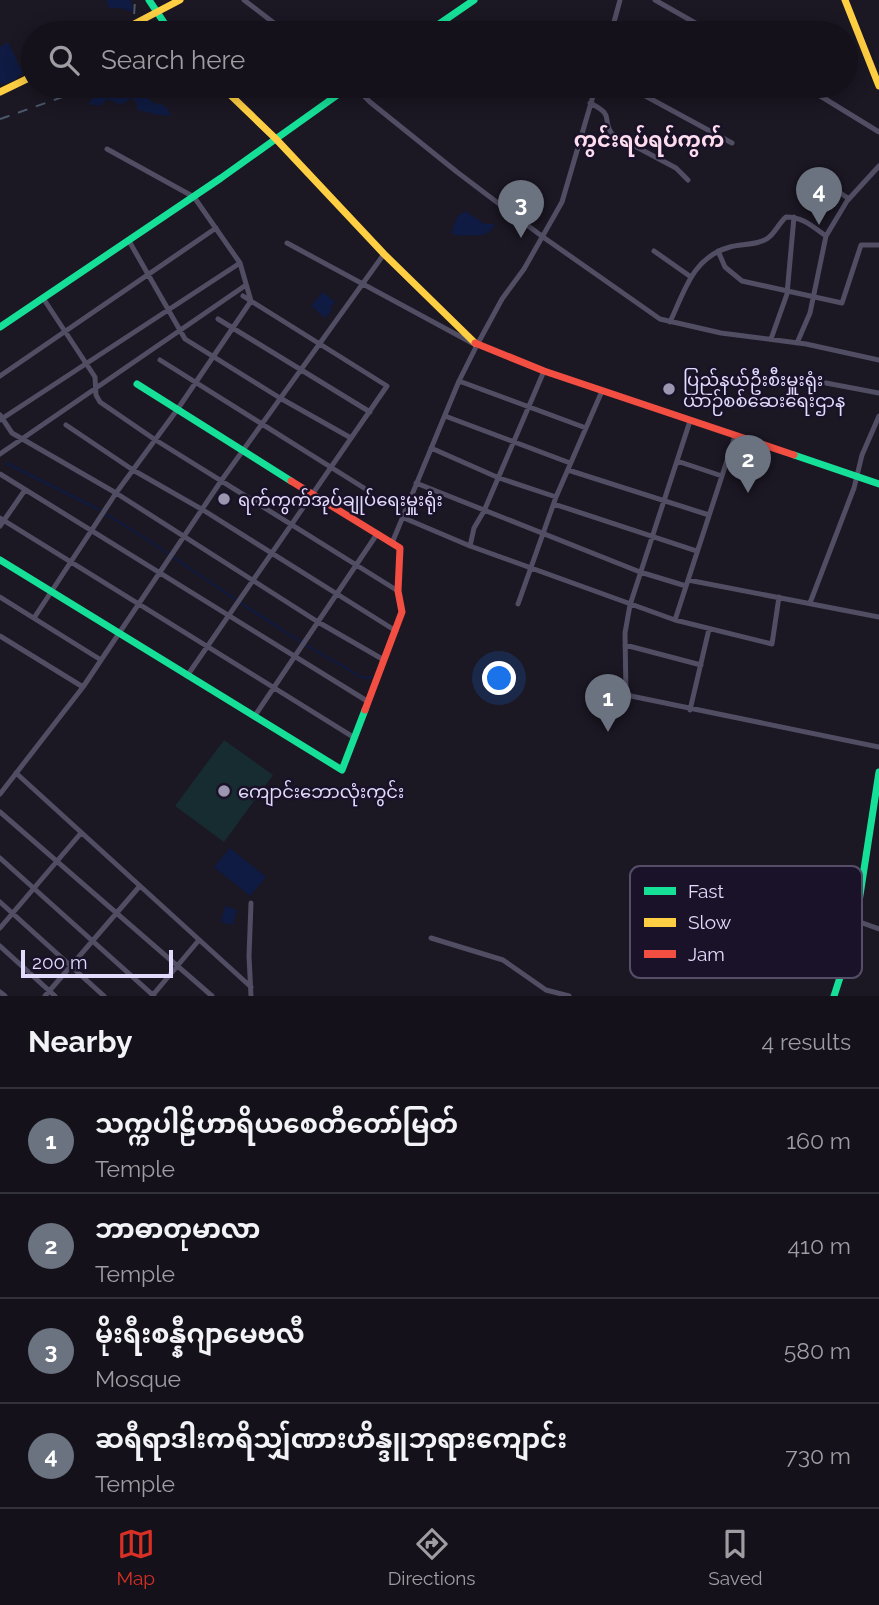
<!DOCTYPE html>
<html lang="en">
<head>
<meta charset="utf-8">
<style>
  :root { --surface:#14111a; --page:#1d1a23; --text:#f1f3f6; --muted:#9d9da2; --line:#333139; --accent:#d93025 }
  body { margin:0; font-family:Raleway,"Noto Sans Myanmar",sans-serif; background:var(--page); color:var(--text) }
  .scale { position:absolute; left:21px; bottom:18px; width:152px; box-sizing:border-box; padding-left:7px; border:4px solid #e3dbfd; border-top:0; font-size:19px; line-height:24px; white-space:nowrap; color:#e3dbfd; -webkit-text-stroke:5px #191228; paint-order:stroke }
  .you { position:absolute; left:500px; top:679px; width:24px; height:24px; margin:-18px; border:5px solid #fff; border-radius:50%; background:#1a73e8; box-shadow:0 0 0 10px #1a73e833 }
  .badge { display:grid; place-items:center; width:46px; height:46px; border-radius:50%; background:var(--accent); color:#fff; font-size:23px; font-weight:700 }
  .pin { position:absolute; translate:-50% -58px; filter:drop-shadow(0 2px 4px #0008) }
  .pin::after { content:''; position:absolute; top:37px; width:24px; height:21px; background:inherit; clip-path:polygon(0 0,100% 0,50% 100%) }
  .list { margin:0; padding:0; list-style:none }
  h2 { display:flex; justify-content:space-between; align-items:center; height:91px; margin:0; padding:0 28px; font-size:30px }
  h2 small { font-size:23px; font-weight:400; color:var(--muted) }
  .list li { display:grid; grid-template-columns:46px 1fr auto; gap:21px; align-items:center; box-sizing:border-box; height:105px; padding:0 28px; border-top:2px solid var(--line) }
  .list b { display:block; font-size:26px; white-space:nowrap }
  .list p { margin:0; font-size:23px; white-space:nowrap; color:var(--muted) }
  .list em { font-size:23px; font-style:normal; color:var(--muted) }
  .icon { flex:none; width:38px; height:38px; fill:none; stroke:currentColor; stroke-width:2; stroke-linecap:round; stroke-linejoin:round }
  .map { position:relative; flex:none; width:879px; height:996px; overflow:hidden }
  .search { position:absolute; background:var(--surface); box-shadow:0 4px 18px #0003; left:21px; right:21px; top:21px; height:77px; display:flex; align-items:center; gap:18px; box-sizing:border-box; padding:0 24px; border-radius:38px; color:var(--muted); font-size:26px }
  .sheet { height:511px; background:var(--surface) }
  nav { display:flex; justify-content:space-around; align-items:center; box-sizing:border-box; height:98px; border-top:2px solid var(--line); background:var(--surface); font-size:19px; color:var(--muted) }
  nav a { display:grid; justify-items:center; gap:4px }
  nav .on { color:var(--accent) }
  .map>svg:first-child { display:block }
  .green { fill:#162c30 }
  .water { fill:#0f1b42 }
  .lines { fill:none; stroke-linecap:round; stroke-linejoin:round }
  .stream { stroke:#0f1b42; stroke-width:2 }
  .street { stroke:#514d63; stroke-width:5 }
  .fast { stroke:#16e098; stroke-width:7 }
  .slow { stroke:#ffcf43; stroke-width:7 }
  .jam { stroke:#f24e42; stroke-width:7 }
  .rail { stroke:#4b586b; stroke-width:2; stroke-dasharray:10 9; stroke-linecap:butt }
  .poi-dot { fill:#9d96b1; stroke:#191228; stroke-width:2.5 }
  .labels { text-anchor:middle; dominant-baseline:central; stroke-width:5; stroke-linejoin:round; paint-order:stroke }
  .poi-label { font-size:18px; fill:#e3dbfd; stroke:#191228; text-anchor:start }
  .quarter-label { font-size:21px; font-weight:bold; fill:#fddded; stroke:#191228 }
  .key { fill:#191228; stroke:#564e68; stroke-width:2 }
  .key-label { font-size:19px; fill:#e3dbfd }
</style>
</head>
<body>
<div class="map">
<svg width="879" height="996" viewBox="0 0 879 996">
  <rect width="100%" height="100%" fill="#1b1723"/>
  <path class="green" d="M 224,740 L 273,775 L 224,842 L 175,806 Z"/>
  <path class="water" d="M 106,0 L 131,0 L 133,12 L 120,8 L 109,8 Z
    M 8,42 L 23,73 L 15,80 L 0,85 L 0,47 Z
    M 116,86 L 139,86 L 143,95 L 157,105 L 160,103 L 167,108 L 171,116 L 159,115 L 138,110 L 136,102 L 131,98 L 121,105 L 107,99 L 100,106 L 88,104 L 94,96 Z
    M 465,211 L 485,224 L 495,224 C 487,241 472,233 458,236 L 451,233 L 457,217 Z
    M 323,292 L 335,302 L 330,308 L 332,310 L 325,318 L 311,306 Z
    M 230,848 L 266,877 L 250,896 L 214,867 Z
    M 225,906 L 237,910 L 233,925 L 221,922 Z"/>
  <g class="lines">
    <path class="stream" d="M 6,463 L 100,510
      M 106,514 L 145,538 L 235,599
      M 241,603 L 301,642
      M 306,645 L 363,678 L 373,677"/>
    <path class="street" d="M 244,0 L 287,33
      M 655,0 L 713,33
      M 611,33 L 620,0
      M 354,86 L 370,102 L 457,172 L 543,237 L 660,319 L 721,333 L 806,344 L 879,360
      M 627,86 L 732,143
      M 804,86 L 879,132
      M 590,103 C 616,116 601,118 612,134 L 676,168 L 688,180
      M 819,178 L 849,199
      M 129,241 L 185,339 L 280,398 L 351,438
      M 287,243 L 474,344
      M 654,251 L 691,277
      M 718,251 L 725,267 L 742,281 L 842,303 L 861,245 L 879,245
      M 43,298 L 95,377 L 96,395 L 100,402 L 154,439 L 398,591
      M 218,319 L 370,412
      M 670,322 C 685,290 693,257 730,247 C 741,244 759,245 768,238 C 775,233 779,223 786,217 C 803,217 813,227 826,236
      M 771,339 L 787,294 L 794,217
      M 797,343 L 810,313 L 826,236 L 847,201 L 879,166
      M 160,360 L 364,488
      M 0,376 L 216,228
      M 459,381 L 586,428
      M 826,383 L 879,393
      M 0,415 L 12,433 L 116,493 L 318,622 L 384,660
      M 445,416 L 570,463
      M 0,420 L 240,263
      M 690,421 L 630,605 L 625,633 L 626,695 L 879,747
      M 66,425 L 133,470 L 203,510 L 396,631
      M 431,448 L 499,478 L 556,497
      M 0,454 L 246,285
      M 677,461 L 722,476
      M 568,470 L 709,515
      M 0,474 L 367,701
      M 416,483 L 640,572 L 686,586
      M 554,504 L 697,551
      M 0,518 L 355,738
      M 404,518 L 470,546 L 675,620 L 772,644 L 779,597
      M 0,526 L 25,490
      M 392,543 L 459,381 L 477,345 L 502,299 L 524,269 L 562,202 L 596,86
      M 470,546 L 474,528 L 484,511 L 544,371
      M 688,580 L 879,617
      M 0,597 L 101,660
      M 810,603 L 854,488 L 862,455 L 879,416
      M 518,604 L 556,497 L 602,391
      M 34,618 L 116,493 L 177,410 L 251,301 L 240,263 L 194,197 L 107,149
      M 675,620 L 735,436
      M 0,636 L 83,687
      M 625,645 L 701,665
      M 187,676 L 387,386 L 243,296
      M 690,710 L 709,629
      M 254,717 L 377,534
      M 16,773 L 251,987
      M 0,794 L 83,687 L 221,481 L 384,254
      M 0,812 L 212,996
      M 0,858 L 154,996
      M 0,902 L 104,996
      M 251,903 L 249,956 L 251,996
      M 857,921 L 879,929
      M 0,928 L 81,833
      M 431,938 L 503,960 L 546,990 L 569,996
      M 0,946 L 55,996
      M 0,992 L 5,996
      M 45,996 L 139,887
      M 152,996 L 199,940"/>
    <path class="fast" d="M 149,0 L 171,33
      M 426,33 L 474,0
      M 0,327 L 221,178 L 350,86
      M 137,384 L 291,481
      M 794,455 L 879,484
      M 0,560 L 342,770 L 365,710
      M 834,996 L 854,934 L 879,772"/>
    <path class="slow" d="M 845,0 L 879,86
      M 117,33 L 180,0
      M 221,86 L 276,139 L 384,254 L 475,343
      M 0,92 L 33,76"/>
    <path class="jam" d="M 475,343 L 544,371 L 794,455
      M 291,481 L 400,548 L 398,591 L 402,612 L 365,710"/>
    <path class="rail" d="M 133,33 L 135,0
      M 0,119 L 94,86"/>
  </g>
  <g class="poi-dot">
    <circle cx="669" cy="389" r="7"/>
    <circle cx="224" cy="499" r="7"/>
    <circle cx="224" cy="791" r="7"/>
  </g>
  <g class="labels">
    <g class="poi-label">
      <text x="683" y="379">ပြည်နယ်ဦးစီးမှူးရုံး<tspan x="683" dy="21">ယာဉ်စစ်ဆေးရေးဌာန</tspan></text>
      <text x="238" y="499">ရက်ကွက်အုပ်ချုပ်ရေးမှူးရုံး</text>
      <text x="238" y="791">ကျောင်းဘောလုံးကွင်း</text>
    </g>
    <g class="quarter-label">
      <text x="649" y="139">ကွင်းရပ်ရပ်ကွက်</text>
    </g>
  </g>
  <rect x="630" y="866" width="232" height="112" rx="10" class="key"/>
  <rect x="644" y="887" width="32" height="8" fill="#16e098"/>
  <rect x="644" y="918" width="32" height="9" fill="#ffcf43"/>
  <rect x="644" y="950" width="32" height="8" fill="#f24e42"/>
  <g class="key-label">
    <text x="688" y="898">Fast</text>
    <text x="688" y="929">Slow</text>
    <text x="688" y="961">Jam</text>
  </g>
</svg>
<div class="scale">200 m</div>
<div class="you"></div>
<div class="pin badge" style="left:608px;top:732px;background:#6b7280">1</div>
<div class="pin badge" style="left:748px;top:493px;background:#6b7280">2</div>
<div class="pin badge" style="left:521px;top:238px;background:#6b7280">3</div>
<div class="pin badge" style="left:819px;top:225px;background:#6b7280">4</div>
<div class="search"><svg class="icon" aria-label="search" viewBox="0 0 24 24"><circle cx="10" cy="10" r="6"/><path d="M15 15l6 6"/></svg>Search here</div>
</div>
<section class="sheet">
<h2>Nearby<small>4 results</small></h2>
<ul class="list">
<li><span class="badge" style="background:#6b7280">1</span><div><b>သက္ကပါဠိဟာရိယစေတီတော်မြတ်</b><p>Temple</p></div><em>160 m</em></li>
<li><span class="badge" style="background:#6b7280">2</span><div><b>ဘာဓာတုမာလာ</b><p>Temple</p></div><em>410 m</em></li>
<li><span class="badge" style="background:#6b7280">3</span><div><b>မိုးရီးစန္နီဂျာမေဗလီ</b><p>Mosque</p></div><em>580 m</em></li>
<li><span class="badge" style="background:#6b7280">4</span><div><b>ဆရီရာဒါးကရိသျှ်ဏားဟိန္ဒူဘုရားကျောင်း</b><p>Temple</p></div><em>730 m</em></li>
</ul>
</section>
<nav>
<a class="on"><svg class="icon" aria-label="map" viewBox="0 0 24 24"><path d="M3 6l6-2 6 2 6-2v14l-6 2-6-2-6 2zM9 4v14M15 6v14"/></svg>Map</a>
<a><svg class="icon" aria-label="directions" viewBox="0 0 24 24"><path d="M12 3l9 9-9 9-9-9zM9 14v-3h6M13 9l2 2-2 2"/></svg>Directions</a>
<a><svg class="icon" aria-label="saved" viewBox="0 0 24 24"><path d="M7 4h10v16l-5-4-5 4z"/></svg>Saved</a>
</nav>
</body>
</html>
